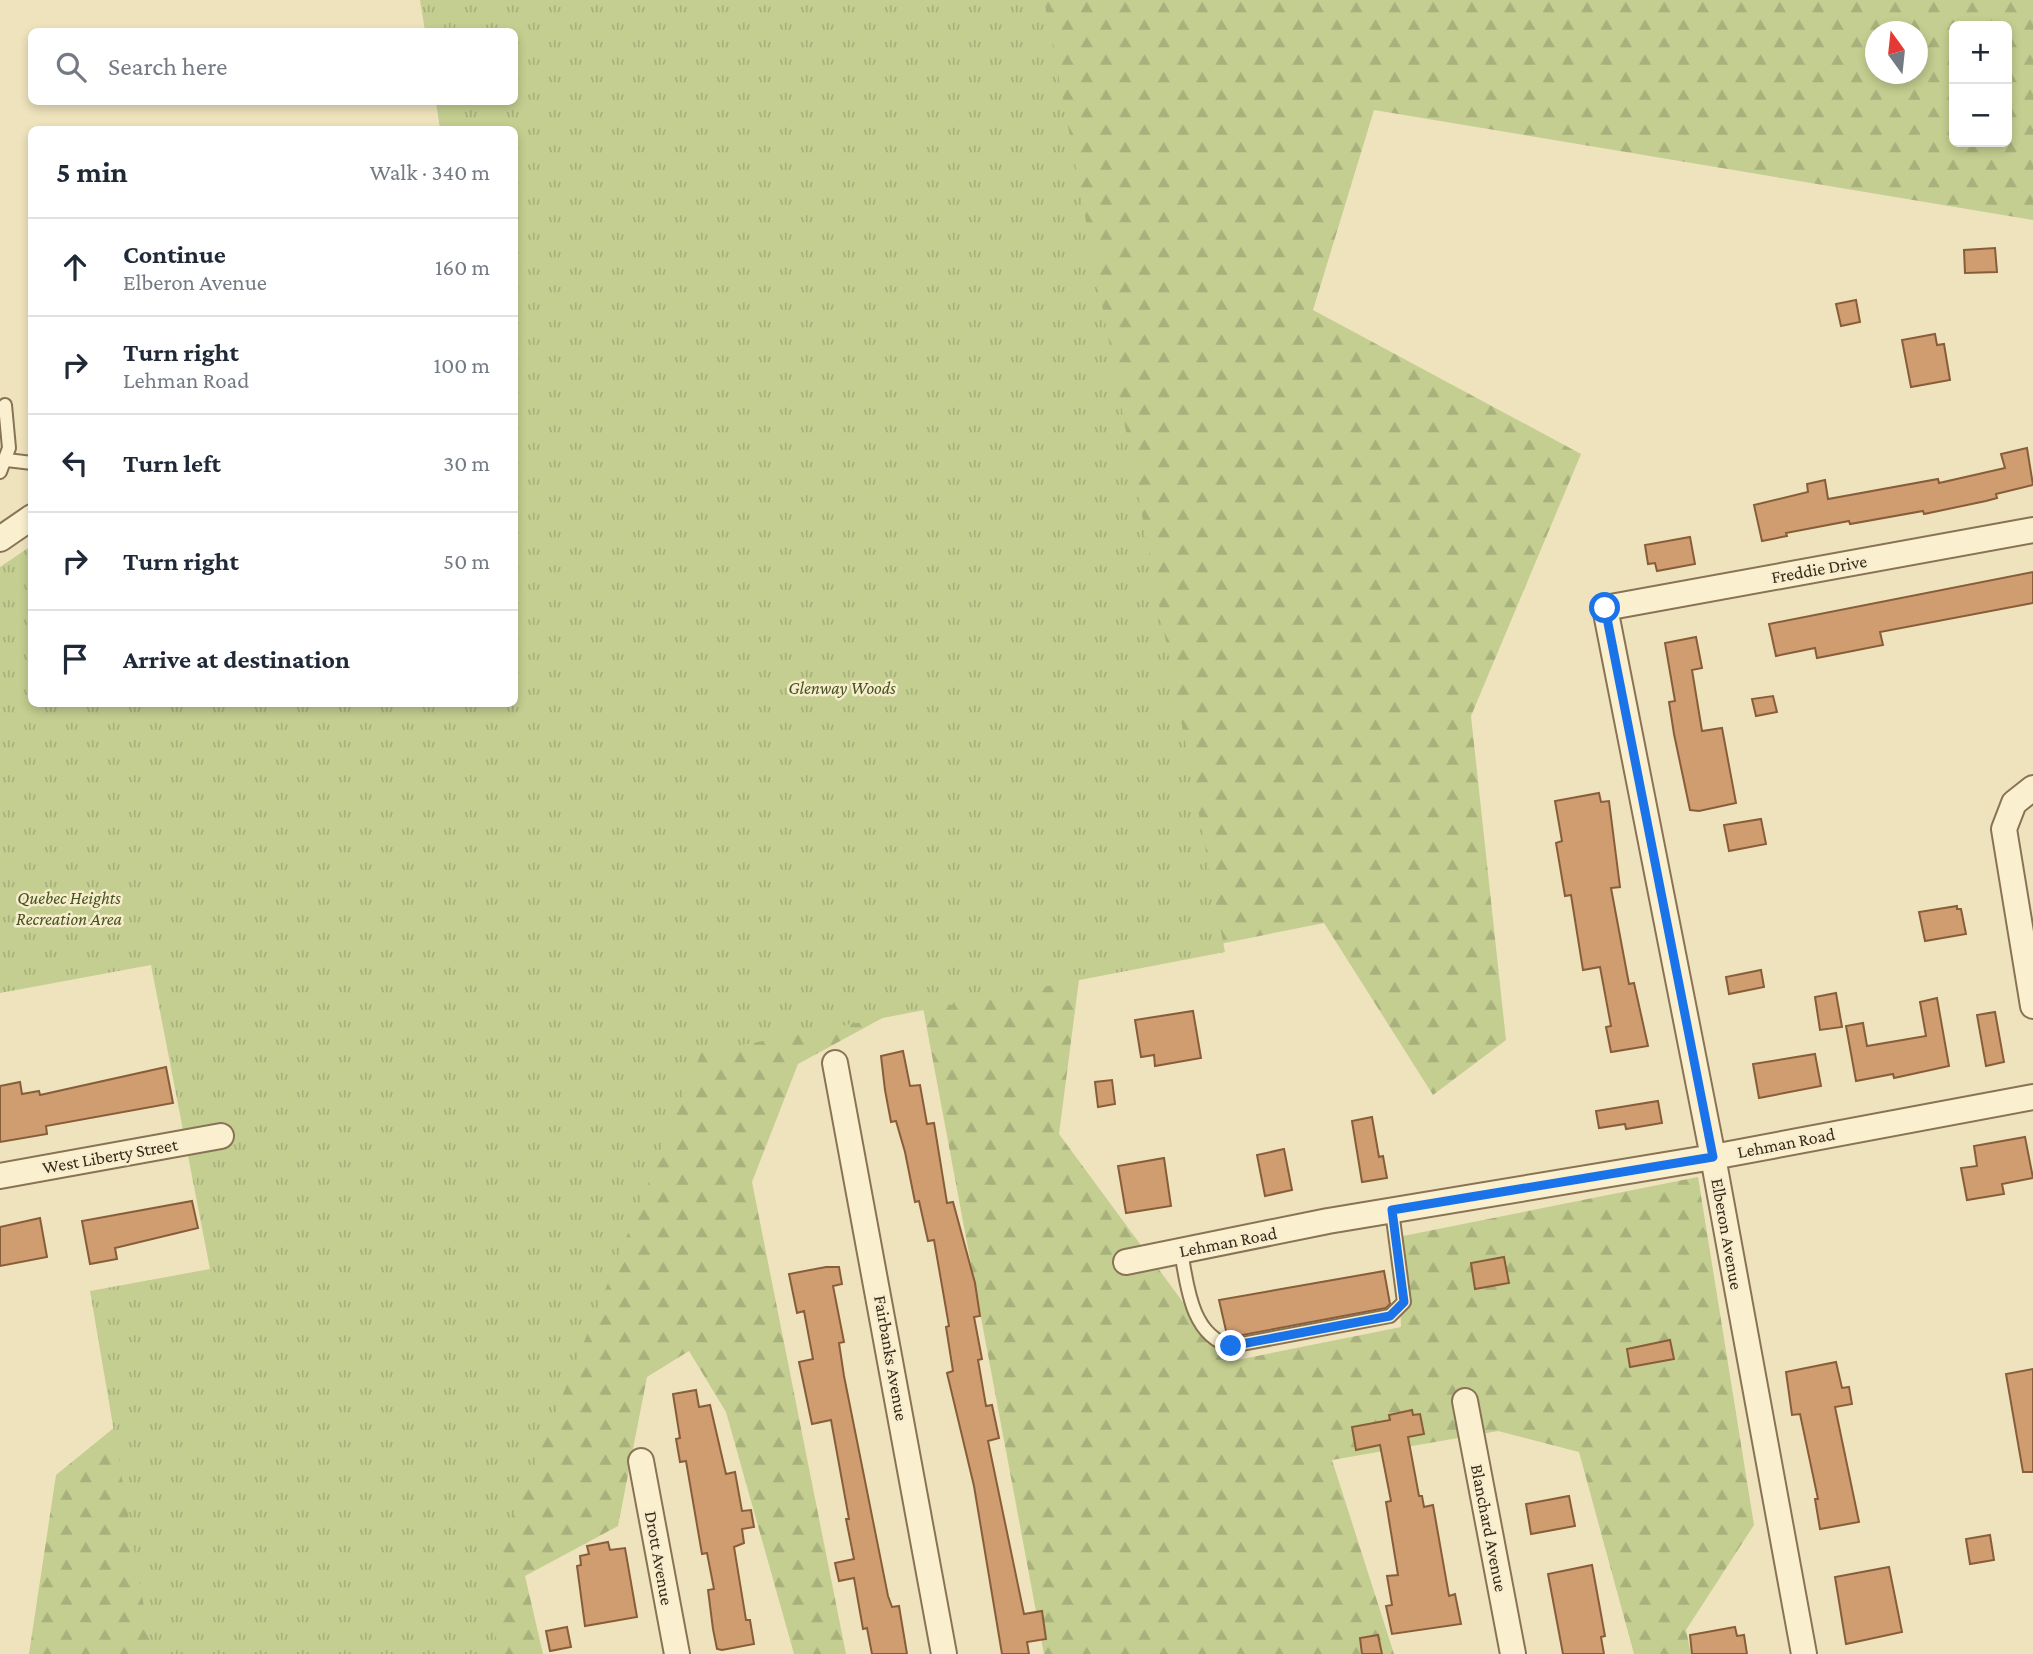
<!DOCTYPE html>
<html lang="en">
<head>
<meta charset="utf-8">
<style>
  :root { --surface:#fff; --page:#f2f2f3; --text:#1f2937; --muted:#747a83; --line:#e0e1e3 }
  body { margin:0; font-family:"Crimson Pro",serif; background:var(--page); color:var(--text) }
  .controls { position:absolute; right:21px; top:21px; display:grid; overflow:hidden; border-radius:10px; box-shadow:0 4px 10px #0003 }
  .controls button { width:63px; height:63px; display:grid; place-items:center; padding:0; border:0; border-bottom:2px solid var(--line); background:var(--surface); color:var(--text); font:35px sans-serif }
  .compass { position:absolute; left:1865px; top:21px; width:63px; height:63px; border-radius:50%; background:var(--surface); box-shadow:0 4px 10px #0003; rotate:345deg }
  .stop { position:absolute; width:21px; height:21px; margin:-16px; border:5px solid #1a73e8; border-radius:50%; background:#fff }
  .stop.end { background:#1a73e8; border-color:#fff; box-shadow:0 2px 7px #0008 }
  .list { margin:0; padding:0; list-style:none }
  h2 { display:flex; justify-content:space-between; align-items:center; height:91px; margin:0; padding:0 28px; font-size:30px }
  h2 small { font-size:23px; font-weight:400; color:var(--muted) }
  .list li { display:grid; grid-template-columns:46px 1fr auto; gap:21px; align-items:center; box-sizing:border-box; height:98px; padding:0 28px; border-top:2px solid var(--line) }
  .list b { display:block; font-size:26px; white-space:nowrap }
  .list p { margin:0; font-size:23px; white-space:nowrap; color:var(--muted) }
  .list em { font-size:23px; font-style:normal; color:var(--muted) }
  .icon { flex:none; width:38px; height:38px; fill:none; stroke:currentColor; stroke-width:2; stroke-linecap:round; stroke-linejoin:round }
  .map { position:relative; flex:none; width:2033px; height:1654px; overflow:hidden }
  .search { position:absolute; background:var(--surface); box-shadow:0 4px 10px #0003; left:28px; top:28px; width:490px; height:77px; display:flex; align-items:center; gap:18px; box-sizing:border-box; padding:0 24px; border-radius:10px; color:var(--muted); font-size:26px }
  .panel { position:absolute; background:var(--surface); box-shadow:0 4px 10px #0003; left:28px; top:126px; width:490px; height:581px; border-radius:10px }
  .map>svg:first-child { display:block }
  .forest { fill:url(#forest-firs); fill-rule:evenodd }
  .park { fill:url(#park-tufts) }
  .building { fill:#cf9d70; stroke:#885d3a; stroke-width:2 }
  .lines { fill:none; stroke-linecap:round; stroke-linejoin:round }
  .service-casing { stroke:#887355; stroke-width:16 }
  .minor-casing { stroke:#887355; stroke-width:28 }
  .service { stroke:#faf0d0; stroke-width:12 }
  .minor { stroke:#faf0d0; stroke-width:24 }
  .route { stroke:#1a73e8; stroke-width:9 }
  .labels { text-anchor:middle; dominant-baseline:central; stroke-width:5; stroke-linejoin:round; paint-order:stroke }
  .street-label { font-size:18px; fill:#36291b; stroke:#f7edcc }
  .park-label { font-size:18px; font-style:italic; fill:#445420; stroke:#f7edcc }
</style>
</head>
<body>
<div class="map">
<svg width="2033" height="1654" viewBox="0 0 2033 1654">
  <defs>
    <pattern id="forest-firs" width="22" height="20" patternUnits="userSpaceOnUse" patternTransform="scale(1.75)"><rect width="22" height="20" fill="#c3ce90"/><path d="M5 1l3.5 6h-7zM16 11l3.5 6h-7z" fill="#a8b17c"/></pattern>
    <pattern id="park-tufts" width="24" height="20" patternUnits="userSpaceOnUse" patternTransform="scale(1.75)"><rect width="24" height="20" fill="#c3ce90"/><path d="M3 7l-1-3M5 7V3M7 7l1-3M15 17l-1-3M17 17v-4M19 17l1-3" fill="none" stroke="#a8b17c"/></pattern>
  </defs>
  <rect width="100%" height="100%" fill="#efe3bd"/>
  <path class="forest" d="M 448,0 L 2033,0 L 2033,220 L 1374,110 L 1313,310 L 1581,454 L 1471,716 L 1506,1040 L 1433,1095 L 1324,923 L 1080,972 L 1059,1134 L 1227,1362 L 1401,1327 L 1398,1237 L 1698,1177 L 1754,1525 L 1686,1630 L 1691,1654 L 1634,1654 L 1579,1452 L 1498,1431 L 1332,1460 L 1394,1654 L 1044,1654 L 921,997 L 798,1064 L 752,1182 L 846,1654 L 794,1654 L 726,1412 L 689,1351 L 647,1377 L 618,1526 L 525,1576 L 543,1654 L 29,1654 L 56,1475 L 222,1340 L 270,1142 L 514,704 L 514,32 ZM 1954,26 L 2007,26 L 2007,142 L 1954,142 ZM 1876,32 L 1918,32 L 1918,74 L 1876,74 Z"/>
  <path class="park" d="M 420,0 L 1044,0 L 1225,952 L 701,1053 L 497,1557 L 496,1654 L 152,1654 L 90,1291 L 210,1269 L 151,965 L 0,993 L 0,567 L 31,546 L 32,704 L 514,704 L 514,130 L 440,129 L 436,102 L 514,102 L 514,32 L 425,31 Z"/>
  <path class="building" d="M 1995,248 L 1997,272 L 1965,273 L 1964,250 Z
    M 1856,300 L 1860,322 L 1841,326 L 1836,304 Z
    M 1935,334 L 1937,345 L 1944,344 L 1950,380 L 1911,387 L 1902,340 Z
    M 2027,448 L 2033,485 L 1996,494 L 1997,498 L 1986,501 L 1924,514 L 1923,511 L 1850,524 L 1849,521 L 1786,533 L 1787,536 L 1762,541 L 1754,505 L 1808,492 L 1807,484 L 1825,480 L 1828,499 L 1938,479 L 1939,483 L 2005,468 L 2001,454 Z
    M 1690,537 L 1695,564 L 1657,571 L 1655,563 L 1648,564 L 1645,545 Z
    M 2033,572 L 2033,603 L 1880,632 L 1883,645 L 1817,658 L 1815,648 L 1776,656 L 1769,624 Z
    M 1696,637 L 1702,668 L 1692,670 L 1702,731 L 1722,728 L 1736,803 L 1699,811 L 1690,810 L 1674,734 L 1669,702 L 1675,701 L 1665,643 Z
    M 1773,696 L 1777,712 L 1756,716 L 1752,699 Z
    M 1599,793 L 1601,802 L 1609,801 L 1620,887 L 1611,888 L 1629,984 L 1634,983 L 1648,1046 L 1611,1052 L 1606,1027 L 1611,1026 L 1600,967 L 1583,970 L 1571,895 L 1565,896 L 1556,843 L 1562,841 L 1555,801 Z
    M 1761,819 L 1766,844 L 1729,851 L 1724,825 Z
    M 1957,906 L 1957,909 L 1961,909 L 1966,934 L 1925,941 L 1919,912 Z
    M 1761,970 L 1764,987 L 1729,994 L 1726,977 Z
    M 1836,993 L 1842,1027 L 1820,1030 L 1815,997 Z
    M 1937,998 L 1949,1066 L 1894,1078 L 1893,1074 L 1856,1081 L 1846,1026 L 1863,1023 L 1867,1046 L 1926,1036 L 1920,1002 Z
    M 1193,1011 L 1201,1058 L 1155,1066 L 1154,1055 L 1141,1057 L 1135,1020 Z
    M 1995,1012 L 2004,1062 L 1986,1066 L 1977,1015 Z
    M 903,1051 L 910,1086 L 920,1085 L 927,1124 L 934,1123 L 947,1203 L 953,1202 L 975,1283 L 980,1316 L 974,1317 L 982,1359 L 978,1360 L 986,1406 L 992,1405 L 999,1438 L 988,1441 L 1024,1614 L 1042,1611 L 1046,1639 L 1027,1642 L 1029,1654 L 1002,1654 L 974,1486 L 947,1373 L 953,1371 L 946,1327 L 949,1326 L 934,1240 L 928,1241 L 919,1201 L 915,1202 L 905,1152 L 896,1121 L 891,1122 L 885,1090 L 881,1056 Z
    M 1815,1054 L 1821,1086 L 1759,1098 L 1753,1064 Z
    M 166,1067 L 173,1103 L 46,1126 L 47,1134 L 0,1142 L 0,1086 L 20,1082 L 22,1094 L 39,1091 L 40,1095 Z
    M 1112,1080 L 1115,1104 L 1098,1107 L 1095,1082 Z
    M 1658,1101 L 1662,1123 L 1626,1129 L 1625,1124 L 1599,1128 L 1596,1111 Z
    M 1372,1117 L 1379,1157 L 1383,1156 L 1387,1178 L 1362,1182 L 1352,1121 Z
    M 2025,1137 L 2033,1178 L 2002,1184 L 2004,1194 L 1967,1200 L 1961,1168 L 1977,1166 L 1974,1146 Z
    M 1284,1149 L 1292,1190 L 1265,1196 L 1257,1155 Z
    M 1164,1158 L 1171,1206 L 1126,1213 L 1118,1166 Z
    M 192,1201 L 198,1228 L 115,1248 L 117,1259 L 90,1264 L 82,1221 Z
    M 40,1218 L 47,1257 L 0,1266 L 0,1227 Z
    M 1504,1257 L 1509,1283 L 1475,1289 L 1471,1263 Z
    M 826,1267 L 839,1267 L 842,1284 L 833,1286 L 844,1342 L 839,1343 L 844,1376 L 888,1596 L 892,1607 L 899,1606 L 907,1654 L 872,1654 L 867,1628 L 863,1629 L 854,1578 L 839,1581 L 835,1563 L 854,1559 L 846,1519 L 849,1519 L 831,1420 L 812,1424 L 799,1362 L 813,1359 L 804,1311 L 797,1313 L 789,1274 Z
    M 1384,1271 L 1390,1304 L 1386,1308 L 1232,1337 L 1227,1335 L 1219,1300 Z
    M 1670,1340 L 1674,1359 L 1630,1367 L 1627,1349 Z
    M 1836,1362 L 1842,1388 L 1849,1387 L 1852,1404 L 1835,1407 L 1859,1522 L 1820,1529 L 1815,1499 L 1818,1499 L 1800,1414 L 1792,1415 L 1786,1372 Z
    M 2033,1369 L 2033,1472 L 2023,1472 L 2006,1374 Z
    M 696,1390 L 699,1407 L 710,1405 L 726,1474 L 735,1472 L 742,1511 L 751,1510 L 754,1527 L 742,1529 L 744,1543 L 734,1547 L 746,1620 L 750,1620 L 754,1644 L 722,1650 L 717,1649 L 713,1629 L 708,1590 L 714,1589 L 707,1553 L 702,1554 L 686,1461 L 680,1462 L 676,1439 L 680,1438 L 673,1394 Z
    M 1412,1410 L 1413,1415 L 1420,1414 L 1424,1434 L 1408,1437 L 1419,1496 L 1422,1496 L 1424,1507 L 1433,1505 L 1449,1596 L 1455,1594 L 1461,1624 L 1392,1634 L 1386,1606 L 1392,1605 L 1387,1576 L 1398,1575 L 1386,1502 L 1391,1501 L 1380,1445 L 1356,1450 L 1352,1427 L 1390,1420 L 1389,1415 Z
    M 1569,1496 L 1575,1526 L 1531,1534 L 1526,1504 Z
    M 1990,1535 L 1994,1560 L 1970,1564 L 1966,1539 Z
    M 608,1542 L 610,1550 L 625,1548 L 637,1617 L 585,1626 L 577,1566 L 581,1565 L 580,1556 L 589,1554 L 587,1546 Z
    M 1592,1565 L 1605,1636 L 1601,1637 L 1604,1654 L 1563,1654 L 1548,1574 Z
    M 1889,1567 L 1902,1632 L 1846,1644 L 1835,1577 Z
    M 567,1627 L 571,1647 L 550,1651 L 546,1631 Z
    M 1735,1627 L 1737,1636 L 1744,1635 L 1747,1654 L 1692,1654 L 1690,1635 Z
    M 1378,1635 L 1382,1654 L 1362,1654 L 1360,1638 Z"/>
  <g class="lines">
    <g class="service-casing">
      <path id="service" d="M 7,460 L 32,463
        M 0,472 L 9,448 L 5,405
        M 1181,1251 C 1187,1285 1191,1336 1231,1346 L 1390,1316 L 1404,1302 L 1392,1211"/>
    </g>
    <g class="minor-casing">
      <path id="minor" d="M 0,539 L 32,517
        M 2033,788 L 2014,803 L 2004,829 L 2033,1006
        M 835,1063 L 944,1654
        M 0,1176 L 221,1136
        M 1126,1262 L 1328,1221 L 1713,1157 L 2033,1097
        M 1465,1401 L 1513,1654
        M 641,1461 L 677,1654
        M 1804,1654 L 1713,1157 L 1605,608 L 2033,530"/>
    </g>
    <use href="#service" class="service"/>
    <use href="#minor" class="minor"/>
  </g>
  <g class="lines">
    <path class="route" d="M 1231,1346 L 1390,1316 L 1404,1302 L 1392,1210 L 1713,1157 L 1605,608"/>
  </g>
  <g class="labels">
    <g class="street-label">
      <text transform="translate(1819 569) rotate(-10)">Freddie Drive</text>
      <text transform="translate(1786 1143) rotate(-11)">Lehman Road</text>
      <text transform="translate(110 1156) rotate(-10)">West Liberty Street</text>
      <text transform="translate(1727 1234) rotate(80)">Elberon Avenue</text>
      <text transform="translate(1228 1242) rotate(-11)">Lehman Road</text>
      <text transform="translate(891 1358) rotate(80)">Fairbanks Avenue</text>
      <text transform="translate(1489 1528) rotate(79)">Blanchard Avenue</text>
      <text transform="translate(659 1558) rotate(80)">Drott Avenue</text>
    </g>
    <g class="park-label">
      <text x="842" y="688">Glenway Woods</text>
      <text x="69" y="898">Quebec Heights<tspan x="69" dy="21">Recreation Area</tspan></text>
    </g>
  </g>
</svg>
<div class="controls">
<button>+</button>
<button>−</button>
</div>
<svg class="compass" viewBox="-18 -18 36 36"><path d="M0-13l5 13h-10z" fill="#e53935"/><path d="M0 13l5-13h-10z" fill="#747a83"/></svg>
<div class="stop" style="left:1605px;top:608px"></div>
<div class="stop end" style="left:1231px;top:1346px"></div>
<div class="search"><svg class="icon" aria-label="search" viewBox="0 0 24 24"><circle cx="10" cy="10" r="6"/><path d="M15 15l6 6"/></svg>Search here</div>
<section class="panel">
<h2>5 min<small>Walk · 340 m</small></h2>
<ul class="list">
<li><svg class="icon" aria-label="ahead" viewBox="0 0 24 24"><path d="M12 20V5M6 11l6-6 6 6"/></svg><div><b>Continue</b><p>Elberon Avenue</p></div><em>160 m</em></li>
<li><svg class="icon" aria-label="right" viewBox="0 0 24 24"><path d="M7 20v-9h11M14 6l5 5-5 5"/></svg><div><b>Turn right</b><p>Lehman Road</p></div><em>100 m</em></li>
<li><svg class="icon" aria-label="left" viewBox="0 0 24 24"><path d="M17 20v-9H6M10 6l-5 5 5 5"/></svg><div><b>Turn left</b></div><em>30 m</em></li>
<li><svg class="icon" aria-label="right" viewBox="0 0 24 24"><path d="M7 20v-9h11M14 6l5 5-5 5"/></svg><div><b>Turn right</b></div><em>50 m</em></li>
<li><svg class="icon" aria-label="arrive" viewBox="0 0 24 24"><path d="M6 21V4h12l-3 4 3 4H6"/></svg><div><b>Arrive at destination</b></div></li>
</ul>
</section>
</div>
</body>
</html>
